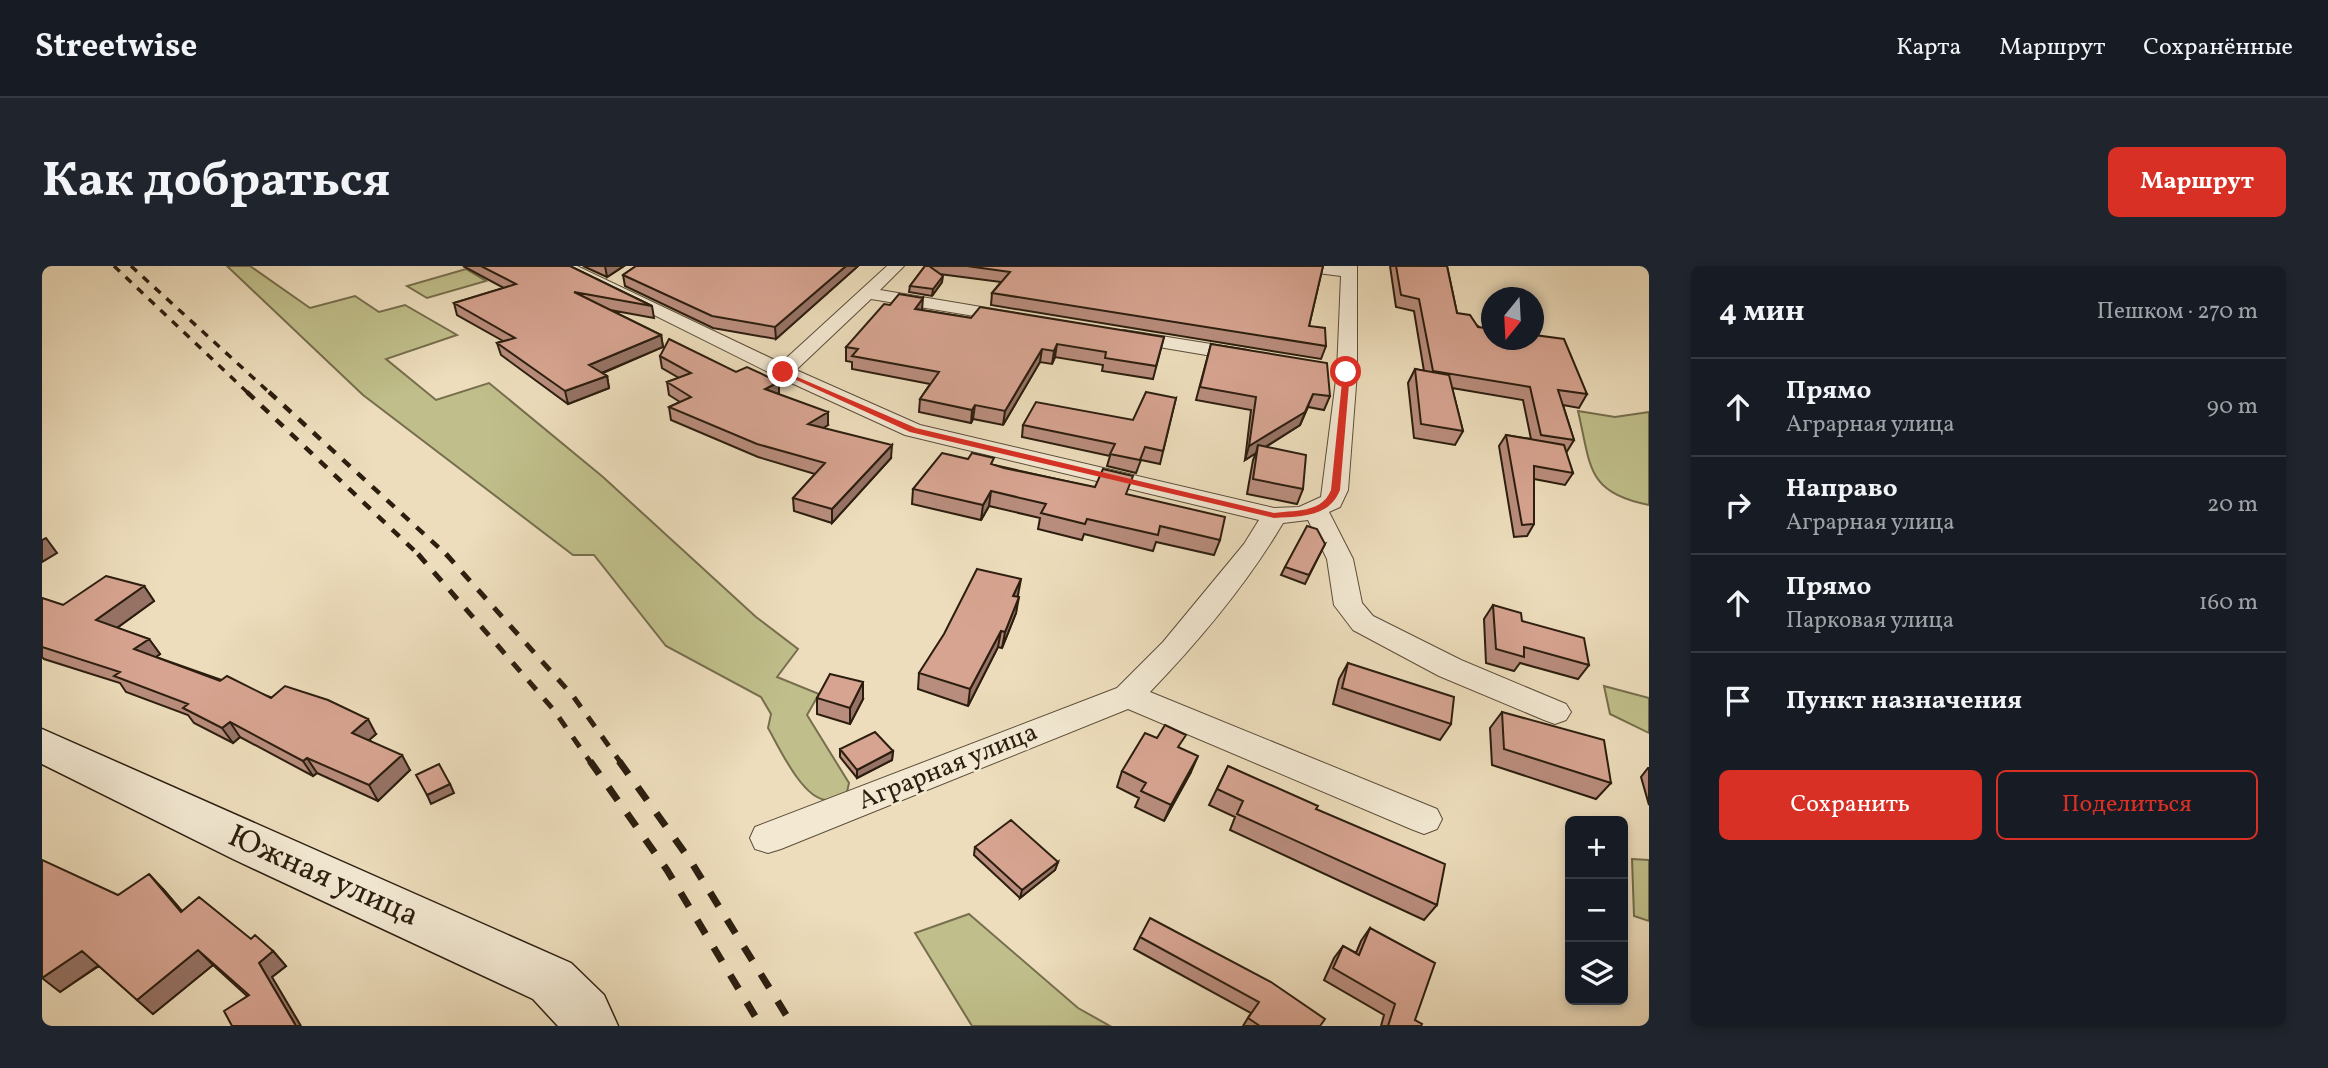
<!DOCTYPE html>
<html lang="ru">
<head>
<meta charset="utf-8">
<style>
  :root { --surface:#171b24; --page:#20242c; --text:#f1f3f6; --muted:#9ea1a6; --line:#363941; --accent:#d93025 }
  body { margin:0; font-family:Vollkorn,serif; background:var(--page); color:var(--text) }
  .controls { position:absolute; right:21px; bottom:21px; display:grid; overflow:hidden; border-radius:10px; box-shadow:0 4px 10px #0003 }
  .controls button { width:63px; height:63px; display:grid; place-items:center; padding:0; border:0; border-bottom:2px solid var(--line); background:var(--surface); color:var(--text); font:35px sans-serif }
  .compass { position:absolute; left:1439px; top:21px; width:63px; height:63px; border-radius:50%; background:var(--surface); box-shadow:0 4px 10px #0003; rotate:198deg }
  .stop { position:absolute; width:21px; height:21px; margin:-16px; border:5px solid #d93025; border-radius:50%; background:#fff }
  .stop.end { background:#d93025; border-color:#fff; box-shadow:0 2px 7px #0008 }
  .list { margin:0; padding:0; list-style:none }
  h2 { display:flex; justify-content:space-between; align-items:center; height:91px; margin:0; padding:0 28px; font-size:30px }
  h2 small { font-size:23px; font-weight:400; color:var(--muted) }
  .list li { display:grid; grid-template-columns:46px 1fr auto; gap:21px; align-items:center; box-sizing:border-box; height:98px; padding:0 28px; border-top:2px solid var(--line) }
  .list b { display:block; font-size:26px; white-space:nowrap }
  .list p { margin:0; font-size:23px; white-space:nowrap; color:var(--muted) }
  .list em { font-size:23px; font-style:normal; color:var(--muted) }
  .actions { display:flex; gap:14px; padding:21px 28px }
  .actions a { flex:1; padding:16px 0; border:2px solid var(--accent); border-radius:10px; text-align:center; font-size:24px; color:var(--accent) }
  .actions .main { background:var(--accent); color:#fff }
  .icon { flex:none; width:38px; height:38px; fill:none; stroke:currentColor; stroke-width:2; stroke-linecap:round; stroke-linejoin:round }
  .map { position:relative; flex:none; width:1607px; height:760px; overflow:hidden; border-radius:10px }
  header { display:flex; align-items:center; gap:42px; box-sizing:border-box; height:98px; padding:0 35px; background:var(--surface); border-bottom:2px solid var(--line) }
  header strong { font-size:33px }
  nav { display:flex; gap:38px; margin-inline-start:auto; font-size:24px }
  .intro { display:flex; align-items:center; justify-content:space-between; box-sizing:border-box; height:168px; padding:0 42px }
  h1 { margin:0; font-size:49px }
  .button { padding:18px 32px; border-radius:10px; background:var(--accent); color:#fff; font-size:24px; font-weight:700 }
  main { display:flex; gap:42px; padding:0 42px }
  aside { flex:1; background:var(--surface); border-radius:10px; box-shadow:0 4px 10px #0003 }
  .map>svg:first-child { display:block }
  .green { fill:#c0bf8b; stroke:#766e4d; stroke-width:2 }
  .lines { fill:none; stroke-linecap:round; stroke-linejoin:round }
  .street-casing { stroke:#5c4e3a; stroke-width:2 }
  .secondary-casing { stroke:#2c1e0f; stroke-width:3 }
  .street { fill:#f3e9d3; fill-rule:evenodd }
  .secondary { fill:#f3e9d3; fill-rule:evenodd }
  .rail-far3 { stroke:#2c1e0f; stroke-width:3.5; stroke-dasharray:8 8; stroke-linecap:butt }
  .rail-far2 { stroke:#2c1e0f; stroke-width:4.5; stroke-dasharray:10 10; stroke-linecap:butt }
  .rail-far1 { stroke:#2c1e0f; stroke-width:5; stroke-dasharray:12 12; stroke-linecap:butt }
  .rail { stroke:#2c1e0f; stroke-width:7; stroke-dasharray:16 16; stroke-linecap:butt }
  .wall { fill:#b98d7d; stroke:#2c1e0f; stroke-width:2 }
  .shaded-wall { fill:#967366; stroke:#2c1e0f; stroke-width:2 }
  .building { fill:#d7a491; stroke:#2c1e0f; stroke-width:2 }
  .route { fill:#d93025 }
  .labels { text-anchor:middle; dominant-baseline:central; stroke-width:5; stroke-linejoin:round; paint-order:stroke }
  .street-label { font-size:26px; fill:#2c1e0f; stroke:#f3e9d3 }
  .near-street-label { font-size:32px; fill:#2c1e0f; stroke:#f3e9d3 }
</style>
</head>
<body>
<header>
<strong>Streetwise</strong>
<nav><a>Карта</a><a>Маршрут</a><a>Сохранённые</a></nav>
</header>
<div class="intro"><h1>Как добраться</h1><a class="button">Маршрут</a></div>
<main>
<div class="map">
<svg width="1607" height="760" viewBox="0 0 1607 760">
  <rect width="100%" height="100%" fill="#edddbc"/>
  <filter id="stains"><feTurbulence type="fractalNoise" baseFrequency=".00286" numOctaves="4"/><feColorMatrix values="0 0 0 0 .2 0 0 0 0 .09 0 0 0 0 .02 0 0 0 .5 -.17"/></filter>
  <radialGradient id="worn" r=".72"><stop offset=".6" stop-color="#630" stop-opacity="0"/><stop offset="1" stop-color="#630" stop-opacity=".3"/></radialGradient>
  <path class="green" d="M 185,0 L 208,0 L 268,42 L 313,30 L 337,46 L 363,39 L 415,69 L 344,93 L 394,134 L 447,117 L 561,211 L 714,351 L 756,383 L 735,411 L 777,428 L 765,449 L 807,517 L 805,526 C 799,529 790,534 784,534 C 760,532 737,481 726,462 L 729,448 L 719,431 L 624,380 L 552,289 L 531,289 L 321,129 Z
    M 424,3 L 444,15 L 385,32 L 365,20 Z
    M 1536,145 L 1573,151 L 1607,146 L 1607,239 C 1544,227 1549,200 1536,145 Z
    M 1562,420 L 1607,432 L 1607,467 L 1568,448 Z
    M 1590,593 L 1607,594 L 1607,655 L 1592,650 Z
    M 927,648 L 1036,742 L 1068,760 L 930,760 L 873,667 Z"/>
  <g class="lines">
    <g class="street-casing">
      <path id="street" d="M 514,0 L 535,0 L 739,97 L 845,0 L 862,0 L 838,24 L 975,47 L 984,52 L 975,57 L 829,33 L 754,104 L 878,159 L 1232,242 L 1257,241 L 1279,231 L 1295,106 L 1299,10 L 1260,5 L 1252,0 L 1315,0 L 1315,106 L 1306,224 L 1298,241 L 1287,246 L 1311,293 L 1320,337 L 1331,350 L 1419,394 L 1524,438 L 1529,446 L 1524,454 L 1513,458 L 1502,454 L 1397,410 L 1311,364 L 1292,339 L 1285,293 L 1266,254 L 1241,257 C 1205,318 1157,375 1108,426 L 1395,543 L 1400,553 L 1395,563 L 1382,568 L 1369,563 L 1086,443 L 739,583 L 726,587 L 713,583 L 708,572 L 713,561 L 1075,422 L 1121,376 L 1202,278 L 1217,254 L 863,169 L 734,110 Z
        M 1082,64 L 1206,84 L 1216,90 L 1206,96 L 1075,74 L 1073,70 L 1075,66 Z"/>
    </g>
    <g class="secondary-casing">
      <path id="secondary" d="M 0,463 L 529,697 L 562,729 L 576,760 L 516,760 L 491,733 L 191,593 L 0,498 Z"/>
    </g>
    <use href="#street" class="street"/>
    <use href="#secondary" class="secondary"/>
    <path class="rail-far3" d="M 72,0 L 207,128
      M 89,0 L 229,128"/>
    <path class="rail-far2" d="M 205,126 L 378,290
      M 227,126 L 406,290"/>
    <path class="rail-far1" d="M 376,288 L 511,443 L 549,497
      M 404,288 L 531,430 L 579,497"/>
    <path class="rail" d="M 548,495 L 625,604 L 719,760
      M 577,495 L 648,594 L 751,760"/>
  </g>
  <path class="wall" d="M 421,0 L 528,0 L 610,40 L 612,52 L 568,44 L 619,69 L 621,81 L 561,107 L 565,110 L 567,122 L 526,138 L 459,89 L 455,77 L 461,75 L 415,49 L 412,37 L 462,22 Z
    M 541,0 L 582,0 L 565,11 Z
    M 594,0 L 816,0 L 734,73 L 671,62 L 583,20 L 581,9 Z
    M 883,0 L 1281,0 L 1267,60 L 1284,80 L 1279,93 L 949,39 L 950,27 L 959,16 L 897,8 L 900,16 L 890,30 L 867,26 L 868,20 Z
    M 1348,0 L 1405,0 L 1415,47 L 1545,128 L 1537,142 L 1521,139 L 1532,174 L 1524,187 L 1531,207 L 1523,219 L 1492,213 L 1492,258 L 1485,270 L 1472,271 L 1457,180 L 1464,169 L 1489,173 L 1481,134 L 1410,122 L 1421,165 L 1413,179 L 1372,172 L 1366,117 L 1373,103 L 1382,105 L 1372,45 L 1354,41 Z
    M 880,44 L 929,52 L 1122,71 L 1111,113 L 1060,105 L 1061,99 L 1013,91 L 1010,98 L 998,96 L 961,159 L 931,153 L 929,157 L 877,146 L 878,133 L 888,118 L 810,103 L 810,96 L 804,95 L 804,81 Z
    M 1169,78 L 1288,130 L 1282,144 L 1266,141 L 1258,159 L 1224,181 L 1261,223 L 1255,238 L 1205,228 L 1211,194 L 1214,187 L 1203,194 L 1209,144 L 1154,134 Z
    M 618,90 L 737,116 L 737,128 L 786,159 L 781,162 L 849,192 L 790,257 L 752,245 L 751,232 L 773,208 L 716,191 L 629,154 L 627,141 L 638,136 L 627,129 L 625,116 L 637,112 L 620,102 Z
    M 1134,132 L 1118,198 L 1099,194 L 1094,207 L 1065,200 L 1068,190 L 980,171 L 981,159 L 1091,154 Z
    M 952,199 L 1086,229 L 1178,274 L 1172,289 L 1114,276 L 1111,285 L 1042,268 L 1040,274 L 996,263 L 998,252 L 947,240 L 939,254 L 870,238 L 871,223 Z
    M 1283,278 L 1263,318 L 1239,309 L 1243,301 Z
    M 102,320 L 112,335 L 75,362 L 107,373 L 118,388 L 114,391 L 334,468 L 327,474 L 368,504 L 336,535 L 275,507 L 271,510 L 198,471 L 191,477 L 152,457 L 146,449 L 84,426 L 78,417 L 2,393 L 0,391 L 0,332 L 21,339 Z
    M 976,329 L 974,347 L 960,382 L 956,381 L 926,440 L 876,423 L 877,407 Z
    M 1451,339 L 1480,355 L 1547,399 L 1536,413 L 1478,397 L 1472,405 L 1444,397 L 1442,353 Z
    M 1306,397 L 1409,458 L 1398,474 L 1291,438 L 1297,413 Z
    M 775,432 L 821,433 L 808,458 L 775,448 Z
    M 1460,446 L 1569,517 L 1554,533 L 1450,499 L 1448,462 Z
    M 1138,482 L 1149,506 L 1122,555 L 1093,541 L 1097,532 L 1075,521 L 1080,505 Z
    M 798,483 L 851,485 L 850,494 L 815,512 L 798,491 Z
    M 1186,500 L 1274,543 L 1395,639 L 1382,654 L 1188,564 L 1193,551 L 1167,539 Z
    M 1606,502 L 1607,502 L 1607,539 L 1599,511 Z
    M 933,581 L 1016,596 L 1013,604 L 978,632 L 932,589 Z
    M 121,623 L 140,645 L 209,673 L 231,685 L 244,700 L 205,730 L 171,699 L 111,748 L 57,700 L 18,726 L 76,629 Z
    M 1328,662 L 1373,754 L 1379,760 L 1339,760 L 1342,749 L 1282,714 L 1292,692 L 1301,680 L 1314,687 L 1319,675 Z
    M 1098,671 L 1278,760 L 1201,760 L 1209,747 L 1092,683 Z"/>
  <path class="shaded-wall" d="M 563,0 L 582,0 L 565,11 Z
    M 804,0 L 816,0 L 734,73 L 733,61 Z
    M 901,10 L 900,16 L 890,30 L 891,23 Z
    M 881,32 L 880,44 L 873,43 Z
    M 619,69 L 621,81 L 550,111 L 547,99 Z
    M 1015,78 L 1013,91 L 1010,98 L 1012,85 Z
    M 1000,83 L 998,96 L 961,159 L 963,145 Z
    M 565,110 L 567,122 L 526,138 L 523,125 Z
    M 737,116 L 737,129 L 723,123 Z
    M 1271,128 L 1258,159 L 1215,186 L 1216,179 L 1214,187 L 1203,194 L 1207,180 Z
    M 933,139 L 931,153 L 929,157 L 930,144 Z
    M 786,146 L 786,159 L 767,171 L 766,158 Z
    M 850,179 L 849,192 L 790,257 L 790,243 Z
    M 949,225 L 947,240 L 939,254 L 941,239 Z
    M 4,272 L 15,287 L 0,296 L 0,274 Z
    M 979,313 L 976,329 L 968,346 L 971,330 Z
    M 102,320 L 112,335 L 65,369 L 54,354 Z
    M 977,331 L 974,347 L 960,382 L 963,366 Z
    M 959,365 L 956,381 L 926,440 L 928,423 Z
    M 107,373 L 118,388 L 103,399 L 92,383 Z
    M 821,416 L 821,433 L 808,458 L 808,442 Z
    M 326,453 L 334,468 L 318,482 L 310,467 Z
    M 188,456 L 198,471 L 191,477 L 180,462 Z
    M 851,485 L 850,494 L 815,512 L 815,504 Z
    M 360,489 L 368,504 L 336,535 L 327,519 Z
    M 1156,490 L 1149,506 L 1122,555 L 1129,539 Z
    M 265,492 L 275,507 L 271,510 L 261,495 Z
    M 408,518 L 412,527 L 389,538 L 385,529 Z
    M 1016,596 L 1013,604 L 978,632 L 980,624 Z
    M 107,608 L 121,623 L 153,661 L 139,646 Z
    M 156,684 L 171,699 L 111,748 L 95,734 Z
    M 40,685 L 57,699 L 18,726 L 0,712 Z
    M 231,685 L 244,700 L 230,711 L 259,760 L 254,760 L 217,697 Z"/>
  <path class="building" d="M 439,0 L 528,0 L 610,40 L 532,26 L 619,69 L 547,99 L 565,110 L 523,125 L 455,77 L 473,72 L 412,37 L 474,18 Z
    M 594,0 L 804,0 L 733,61 L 670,50 L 581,9 Z
    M 883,0 L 887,0 L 901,10 L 891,23 L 868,20 Z
    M 925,0 L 1281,0 L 1267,60 L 1283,62 L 1284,80 L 950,27 L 968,6 Z
    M 1354,0 L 1405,0 L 1415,47 L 1428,49 L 1436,61 L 1450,63 L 1450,74 L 1492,74 L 1492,69 L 1522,73 L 1545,128 L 1516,124 L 1532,174 L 1499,169 L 1488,121 L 1391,105 L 1377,33 L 1359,29 Z
    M 857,28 L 881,32 L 873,43 L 929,52 L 938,41 L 1122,71 L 1114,100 L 1063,92 L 1064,86 L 1015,78 L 1012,85 L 1000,83 L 963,145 L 933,139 L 930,144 L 878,133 L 897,106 L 810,90 L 816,83 L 804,81 L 842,38 L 848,39 Z
    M 627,73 L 694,106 L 705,101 L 737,116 L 723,123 L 786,146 L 766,158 L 850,179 L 790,243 L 751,232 L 783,197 L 715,178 L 627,141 L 649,131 L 625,116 L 649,107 L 618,90 Z
    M 1169,78 L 1285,97 L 1288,130 L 1271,128 L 1263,146 L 1207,180 L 1214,131 L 1158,121 Z
    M 1373,103 L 1407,109 L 1421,165 L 1379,158 Z
    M 1104,126 L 1134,132 L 1121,185 L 1103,181 L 1098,194 L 1068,188 L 1073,178 L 981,159 L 994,136 L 1091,154 Z
    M 1464,169 L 1522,179 L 1531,207 L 1492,200 L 1492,258 L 1480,259 Z
    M 1216,179 L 1264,189 L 1261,223 L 1211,213 Z
    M 900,187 L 926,193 L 930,187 L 952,192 L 949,198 L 962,202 L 1053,221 L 1061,203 L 1091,210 L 1084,228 L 1183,251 L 1178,274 L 1118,260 L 1116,269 L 1045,253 L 1043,258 L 999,247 L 1004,238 L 949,225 L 941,239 L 871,223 Z
    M 1265,260 L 1275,263 L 1283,278 L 1267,309 L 1243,301 Z
    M 935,303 L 979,313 L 971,330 L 977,331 L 963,366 L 959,365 L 928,423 L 877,407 L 902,368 Z
    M 64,310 L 102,320 L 54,354 L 107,373 L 92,383 L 178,415 L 185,410 L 229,432 L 243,420 L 286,434 L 326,453 L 310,467 L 360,489 L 327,519 L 265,492 L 261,495 L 188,456 L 180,462 L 141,442 L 146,438 L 72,410 L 78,406 L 0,381 L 0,332 L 21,339 Z
    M 1451,339 L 1479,347 L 1480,355 L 1542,372 L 1547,399 L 1482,381 L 1482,391 L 1454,383 Z
    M 1306,397 L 1412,431 L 1409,458 L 1300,422 Z
    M 788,408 L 821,416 L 808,442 L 775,432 Z
    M 1460,446 L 1562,474 L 1569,517 L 1462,483 Z
    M 1123,459 L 1144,469 L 1136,481 L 1156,490 L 1129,539 L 1099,525 L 1104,517 L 1080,505 L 1103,467 L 1115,472 Z
    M 833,466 L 851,485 L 815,504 L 798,483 Z
    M 397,498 L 408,518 L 385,529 L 374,509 Z
    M 1186,500 L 1276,540 L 1274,543 L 1403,598 L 1395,639 L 1195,548 L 1201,535 L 1175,523 Z
    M 969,554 L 1016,596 L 980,624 L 933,581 Z
    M 0,594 L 76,629 L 107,608 L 139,646 L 157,631 L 209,673 L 213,669 L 231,685 L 217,697 L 254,760 L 190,760 L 182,745 L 207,729 L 156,684 L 95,734 L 40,685 L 0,712 Z
    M 1108,652 L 1229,716 L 1283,753 L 1278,760 L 1218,760 L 1206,752 L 1217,736 L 1098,671 Z
    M 1328,662 L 1393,697 L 1373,754 L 1380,758 L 1379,760 L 1346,760 L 1353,738 L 1291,702 L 1301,680 L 1317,689 Z"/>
  <path class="route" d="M 739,104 L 874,162 L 1232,247 C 1254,244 1280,247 1289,224 L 1301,106 L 1304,104 L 1308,106 L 1298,224 C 1287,252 1258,250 1232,252 L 868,166 L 739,107 Z"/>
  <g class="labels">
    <g class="street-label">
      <text transform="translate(906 501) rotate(-22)">Аграрная улица</text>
    </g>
    <g class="near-street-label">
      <text transform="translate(281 611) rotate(24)">Южная улица</text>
    </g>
  </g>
  <rect width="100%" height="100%" filter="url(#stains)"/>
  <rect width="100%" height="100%" fill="url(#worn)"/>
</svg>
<div class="controls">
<button>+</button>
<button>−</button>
<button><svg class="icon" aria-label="layers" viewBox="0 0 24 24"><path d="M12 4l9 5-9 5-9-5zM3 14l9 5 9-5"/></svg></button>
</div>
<svg class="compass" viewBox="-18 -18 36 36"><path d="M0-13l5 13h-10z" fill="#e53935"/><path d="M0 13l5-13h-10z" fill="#9ea1a6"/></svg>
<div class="stop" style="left:1304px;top:106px"></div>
<div class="stop end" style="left:741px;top:106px"></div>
</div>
<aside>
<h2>4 мин<small>Пешком · 270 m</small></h2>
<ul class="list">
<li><svg class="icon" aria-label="ahead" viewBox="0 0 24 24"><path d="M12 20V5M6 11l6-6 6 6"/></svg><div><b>Прямо</b><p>Аграрная улица</p></div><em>90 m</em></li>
<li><svg class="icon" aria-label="right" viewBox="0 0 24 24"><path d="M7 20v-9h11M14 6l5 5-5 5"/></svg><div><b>Направо</b><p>Аграрная улица</p></div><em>20 m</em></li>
<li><svg class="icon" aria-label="ahead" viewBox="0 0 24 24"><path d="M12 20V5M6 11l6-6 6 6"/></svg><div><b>Прямо</b><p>Парковая улица</p></div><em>160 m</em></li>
<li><svg class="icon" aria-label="arrive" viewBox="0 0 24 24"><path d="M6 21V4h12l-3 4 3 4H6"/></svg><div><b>Пункт назначения</b></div></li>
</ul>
<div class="actions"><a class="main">Сохранить</a><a>Поделиться</a></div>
</aside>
</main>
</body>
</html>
